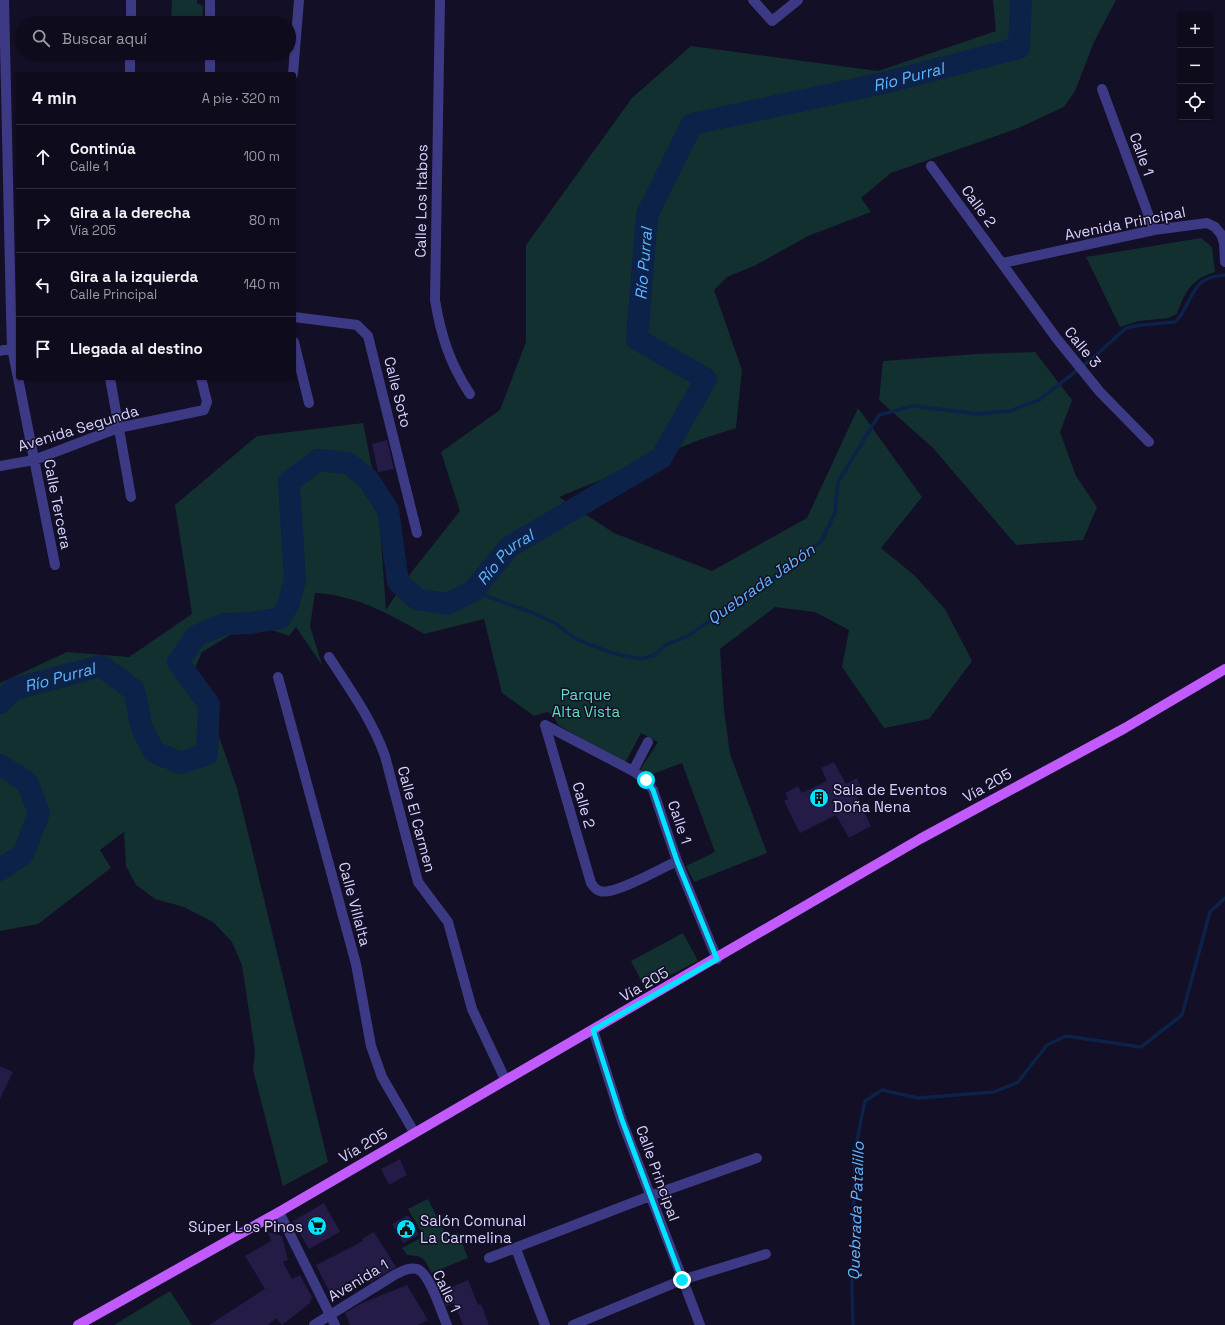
<!DOCTYPE html>
<html lang="es">
<head>
<meta charset="utf-8">
<style>
  :root { --surface:#0e0b1c; --page:#1c1929; --text:#f1f3f6; --muted:#9b9ba3; --line:#2e2b3b }
  body { margin:0; font-family:"Space Grotesk",sans-serif; background:var(--page); color:var(--text) }
  .controls { position:absolute; right:12px; top:12px; display:grid; overflow:hidden; border-radius:4px; box-shadow:0 1px 3px #0004 }
  .controls button { width:36px; height:36px; display:grid; place-items:center; padding:0; border:0; border-bottom:1px solid var(--line); background:var(--surface); color:var(--text); font:20px sans-serif }
  .stop { position:absolute; width:12px; height:12px; margin:-9px; border:3px solid #00e5ff; border-radius:50%; background:#fff }
  .stop.end { background:#00e5ff; border-color:#fff; box-shadow:0 1px 4px #0008 }
  .list { margin:0; padding:0; list-style:none }
  h2 { display:flex; justify-content:space-between; align-items:center; height:52px; margin:0; padding:0 16px; font-size:17px }
  h2 small { font-size:13px; font-weight:400; color:var(--muted) }
  .list li { display:grid; grid-template-columns:26px 1fr auto; gap:12px; align-items:center; box-sizing:border-box; height:64px; padding:0 16px; border-top:1px solid var(--line) }
  .list b { display:block; font-size:15px; white-space:nowrap }
  .list p { margin:0; font-size:13px; white-space:nowrap; color:var(--muted) }
  .list em { font-size:13px; font-style:normal; color:var(--muted) }
  .icon { flex:none; width:22px; height:22px; fill:none; stroke:currentColor; stroke-width:2; stroke-linecap:round; stroke-linejoin:round }
  .map { position:relative; flex:none; width:1225px; height:1325px; overflow:hidden }
  .search { position:absolute; background:var(--surface); box-shadow:0 1px 3px #0004; left:16px; top:16px; width:280px; height:44px; display:flex; align-items:center; gap:10px; box-sizing:border-box; padding:0 14px; border-radius:22px; color:var(--muted); font-size:15px }
  .panel { position:absolute; background:var(--surface); box-shadow:0 1px 3px #0004; left:16px; top:72px; width:280px; height:308px; border-radius:4px }
  .map>svg:first-child { display:block }
  .green { fill:#12302f }
  .lines { fill:none; stroke-linecap:round; stroke-linejoin:round }
  .stream { stroke:#0c2248; stroke-width:3.5 }
  .river { stroke:#0c2248; stroke-width:22 }
  .building { fill:#241b47 }
  .minor { stroke:#3d3a85; stroke-width:10 }
  .major { stroke:#c25bff; stroke-width:10 }
  .route { stroke:#00e5ff; stroke-width:5 }
  .labels { text-anchor:middle; dominant-baseline:central; stroke-width:3; stroke-linejoin:round; paint-order:stroke }
  .street-label { font-size:15px; fill:#d9d4ff; stroke:#130f26 }
  .park-label { font-size:15px; fill:#5fe0c0; stroke:#130f26 }
  .poi-label { font-size:15px; fill:#d9d4ff; stroke:#130f26; text-anchor:start }
  .water-label { font-size:16px; font-style:italic; fill:#62b6ff; stroke:#130f26 }
</style>
</head>
<body>
<div class="map">
<svg width="1225" height="1325" viewBox="0 0 1225 1325">
  <rect width="100%" height="100%" fill="#130f26"/>
  <path class="green" d="M 172,0 L 197,0 L 197,3 L 203,6 L 202,23 L 171,23 Z
    M 993,0 L 1116,0 L 1094,42 L 1075,91 L 1064,107 L 1016,129 L 891,173 L 861,198 L 871,212 L 808,236 L 756,265 L 727,277 L 714,290 L 742,370 L 736,428 L 699,440 L 559,497 L 614,533 L 712,571 L 807,518 L 858,408 L 922,497 L 881,548 L 914,575 L 945,609 L 972,661 L 929,719 L 884,728 L 842,667 L 849,630 L 815,612 L 775,607 L 720,649 L 724,710 L 730,754 L 767,853 L 694,882 L 686,866 L 715,852 L 682,763 L 647,776 L 640,770 L 658,742 L 641,733 L 625,763 L 558,725 L 553,715 L 547,712 L 534,716 L 502,693 L 484,619 L 424,634 C 390,614 355,595 315,593 L 310,626 L 322,665 L 296,627 L 289,636 L 250,623 L 202,652 L 195,668 L 237,788 L 328,1162 L 283,1186 L 253,1070 L 255,1051 L 242,965 L 232,942 L 213,922 L 184,907 L 155,899 L 136,885 L 126,866 L 124,832 L 100,850 L 111,868 L 38,924 L 0,931 L 0,683 L 67,652 L 129,657 L 192,614 L 175,505 L 257,436 L 363,423 L 378,498 L 386,610 L 406,579 L 460,511 L 441,452 L 500,410 L 526,342 L 526,245 L 632,98 L 691,46 L 878,71 L 996,31 Z
    M 1201,238 L 1212,247 L 1215,272 C 1193,278 1184,292 1177,314 L 1168,318 L 1139,321 L 1120,327 L 1086,257 Z
    M 1035,352 L 1072,400 L 1060,432 L 1076,476 L 1097,507 L 1083,540 L 1016,545 L 933,448 L 879,400 L 883,361 L 977,354 Z
    M 683,933 L 698,961 L 645,988 L 631,961 Z
    M 428,1199 L 446,1235 L 458,1233 L 468,1258 L 431,1273 C 425,1258 423,1256 407,1255 L 402,1248 L 424,1236 L 408,1209 Z
    M 170,1291 L 192,1325 L 114,1325 Z"/>
  <g class="lines">
    <path class="stream" d="M 473,591 L 533,613 L 555,623 L 576,639 L 612,653 L 641,659 L 655,655 L 665,645 L 686,637 L 798,561 L 822,540 L 835,513 L 838,482 L 879,415 L 913,406 L 978,414 L 1010,411 L 1039,400 L 1093,358 L 1126,328 L 1141,325 L 1175,322 C 1195,302 1188,277 1225,275
      M 853,1325 L 852,1289 L 855,1150 L 865,1101 L 882,1090 L 918,1098 L 994,1092 L 1018,1082 L 1047,1045 L 1066,1036 L 1141,1047 L 1182,1015 L 1210,912 L 1225,898"/>
    <g class="river">
      <path id="s1" d="M 0,703 L 14,689 L 101,666 L 134,690 L 142,728 L 154,752 L 181,763 L 207,754 L 209,704 L 178,662 L 196,636 L 224,624 L 250,623 L 280,618 L 288,605 L 295,580 L 289,482 L 318,460 L 348,463 L 368,479 L 388,510 L 398,582 L 417,599 L 447,604 L 473,591 L 509,547 L 661,458 L 706,379 L 637,339 L 647,215 L 692,124 L 884,83 L 1019,48 L 1021,0"/>
      <path d="M 0,765 L 27,782 L 39,813 L 23,854 L 0,870"/>
    </g>
  </g>
  <path class="building" d="M 387,440 L 394,469 L 378,472 L 372,444 Z
    M 834,762 L 846,784 L 857,778 L 863,792 L 856,795 L 871,826 L 849,838 L 836,815 L 800,833 L 784,801 L 788,799 L 785,793 L 798,786 L 802,793 L 827,781 L 821,768 Z
    M 0,1066 L 13,1072 L 0,1099 Z
    M 400,1159 L 407,1175 L 389,1185 L 381,1169 Z
    M 324,1203 L 340,1232 L 309,1249 L 293,1221 Z
    M 408,1215 L 419,1235 L 403,1243 L 392,1224 Z
    M 268,1232 L 282,1236 L 288,1260 L 283,1262 L 292,1279 L 300,1275 L 312,1297 L 310,1303 L 282,1325 L 276,1318 L 268,1325 L 209,1325 L 265,1289 L 245,1256 L 271,1241 Z
    M 374,1232 L 396,1267 L 372,1281 L 370,1282 L 366,1274 L 345,1283 L 347,1288 L 330,1293 L 316,1265 L 363,1241 L 362,1239 Z
    M 468,1280 L 478,1305 L 481,1304 L 489,1325 L 463,1325 L 454,1303 L 446,1306 L 441,1292 Z
    M 407,1285 L 428,1320 L 418,1325 L 350,1325 L 345,1313 L 362,1303 Z"/>
  <g class="lines">
    <path class="minor" d="M 4,0 L 11,314 L 12,348 L 18,378
      M 210,0 L 210,23
      M 440,0 L 435,300 C 441,336 450,364 470,394
      M 753,0 L 772,21 L 798,0
      M 131,23 L 131,0
      M 130,74 L 130,53
      M 210,74 L 210,53
      M 293,74 L 299,0
      M 1102,89 L 1154,230
      M 931,166 L 1057,339 L 1100,392 L 1149,442
      M 1003,263 L 1154,230 L 1207,223 L 1215,227 L 1221,234 L 1224,243 L 1225,262
      M 294,317 L 357,325 L 368,336 L 417,533
      M 294,342 L 309,403
      M 0,351 L 12,348
      M 18,378 L 55,565
      M 110,378 L 131,497
      M 0,466 L 34,460 L 118,428 L 204,410 L 207,402 L 201,378
      M 329,657 C 350,689 372,720 385,756 L 418,882 L 448,922 L 472,1009 L 505,1079
      M 278,677 L 356,964 L 371,1046 L 382,1077 L 414,1132
      M 545,725 L 633,771 L 646,780 L 653,790 L 677,861 L 717,959
      M 545,725 L 591,883 C 593,886 596,890 600,891 C 613,896 662,868 677,861
      M 633,771 L 648,742
      M 593,1030 L 622,1121 L 700,1325
      M 279,1212 L 335,1325
      M 516,1249 L 545,1325
      M 489,1258 L 650,1196 L 757,1158
      M 314,1325 L 396,1274 C 403,1271 409,1267 417,1269 C 430,1273 441,1312 447,1325
      M 573,1325 L 682,1280 L 766,1254"/>
    <path class="major" d="M 78,1325 L 279,1212 L 920,839 L 1125,728 L 1225,669"/>
  </g>
  <g class="lines">
    <path class="route" d="M 646,780 L 653,790 L 677,861 L 717,959 L 593,1030 L 622,1120 L 682,1280"/>
  </g>
  <defs>
    <g id="building-disc" transform="scale(1)"><circle r="9.5" fill="#00e5ff" stroke="#130f26"/><path d="M-4-6H4V6H1V3H-1V6H-4ZM-2.5-4.3h1.7v1.8h-1.7ZM.8-4.3h1.7v1.8H.8ZM-2.5-1h1.7V.8h-1.7ZM.8-1h1.7V.8H.8Z" fill="#111"/></g>
    <g id="supermarket-disc" transform="scale(1)"><circle r="9.5" fill="#00e5ff" stroke="#130f26"/><path d="M-6-5.5h2.5l.6 2H6L4.5 2H-2.5L-4.4-4H-6ZM-1.5 3.2a1.3 1.3 0 1 0 .1 0ZM3 3.2a1.3 1.3 0 1 0 .1 0Z" fill="#111"/></g>
    <g id="civic-disc" transform="scale(1)"><circle r="9.5" fill="#00e5ff" stroke="#130f26"/><path d="M-.6-6.5H3V-4.5H.6V-3L4-1V1h2V6H-6V1h2V-1L-.6-3ZM-1.2 2.5V6h2.4V2.5Z" fill="#111"/></g>
  </defs>
  <g fill-rule="evenodd">
    <use href="#building-disc" x="819" y="798"/>
    <use href="#supermarket-disc" x="317" y="1226"/>
    <use href="#civic-disc" x="406" y="1229"/>
  </g>
  <g class="labels">
    <g class="street-label">
      <text transform="translate(1142 154) rotate(70)">Calle 1</text>
      <text transform="translate(421 201) rotate(-89)">Calle Los Itabos</text>
      <text transform="translate(979 206) rotate(54)">Calle 2</text>
      <text transform="translate(1125 223) rotate(-11)">Avenida Principal</text>
      <text transform="translate(1083 347) rotate(51)">Calle 3</text>
      <text transform="translate(398 392) rotate(76)">Calle Soto</text>
      <text transform="translate(78 428) rotate(-17)">Avenida Segunda</text>
      <text transform="translate(58 504) rotate(79)">Calle Tercera</text>
      <text transform="translate(987 785) rotate(-29)">Vía 205</text>
      <text transform="translate(584 805) rotate(74)">Calle 2</text>
      <text transform="translate(417 819) rotate(75)">Calle El Carmen</text>
      <text transform="translate(680 822) rotate(71)">Calle 1</text>
      <text transform="translate(355 904) rotate(75)">Calle Villalta</text>
      <text transform="translate(644 984) rotate(-30)">Vía 205</text>
      <text transform="translate(363 1145) rotate(-30)">Vía 205</text>
      <text transform="translate(658 1173) rotate(70)">Calle Principal</text>
      <text transform="translate(358 1280) rotate(-31)">Avenida 1</text>
      <text transform="translate(447 1291) rotate(64)">Calle 1</text>
    </g>
    <g class="park-label">
      <text x="586" y="694">Parque<tspan x="586" dy="17">Alta Vista</tspan></text>
    </g>
    <g class="poi-label">
      <text x="833" y="789">Sala de Eventos<tspan x="833" dy="17">Doña Nena</tspan></text>
      <text x="420" y="1220">Salón Comunal<tspan x="420" dy="17">La Carmelina</tspan></text>
      <text x="303" y="1226" text-anchor="end">Súper Los Pinos</text>
    </g>
    <g class="water-label">
      <text stroke="none"><textPath href="#s1" startOffset="1771">Río Purral</textPath></text>
      <text stroke="none"><textPath href="#s1" startOffset="1399">Río Purral</textPath></text>
      <text stroke="none"><textPath href="#s1" startOffset="967">Río Purral</textPath></text>
      <text transform="translate(761 584) rotate(-35)">Quebrada Jabón</text>
      <text stroke="none"><textPath href="#s1" startOffset="67">Río Purral</textPath></text>
      <text transform="translate(856 1211) rotate(-88)">Quebrada Patalillo</text>
    </g>
  </g>
</svg>
<div class="controls">
<button>+</button>
<button>−</button>
<button><svg class="icon" aria-label="locate" viewBox="0 0 24 24"><circle cx="12" cy="12" r="6"/><path d="M12 2v4M12 18v4M2 12h4M18 12h4"/></svg></button>
</div>
<div class="stop" style="left:646px;top:780px"></div>
<div class="stop end" style="left:682px;top:1280px"></div>
<div class="search"><svg class="icon" aria-label="search" viewBox="0 0 24 24"><circle cx="10" cy="10" r="6"/><path d="M15 15l6 6"/></svg>Buscar aquí</div>
<section class="panel">
<h2>4 min<small>A pie · 320 m</small></h2>
<ul class="list">
<li><svg class="icon" aria-label="ahead" viewBox="0 0 24 24"><path d="M12 20V5M6 11l6-6 6 6"/></svg><div><b>Continúa</b><p>Calle 1</p></div><em>100 m</em></li>
<li><svg class="icon" aria-label="right" viewBox="0 0 24 24"><path d="M7 20v-9h11M14 6l5 5-5 5"/></svg><div><b>Gira a la derecha</b><p>Vía 205</p></div><em>80 m</em></li>
<li><svg class="icon" aria-label="left" viewBox="0 0 24 24"><path d="M17 20v-9H6M10 6l-5 5 5 5"/></svg><div><b>Gira a la izquierda</b><p>Calle Principal</p></div><em>140 m</em></li>
<li><svg class="icon" aria-label="arrive" viewBox="0 0 24 24"><path d="M6 21V4h12l-3 4 3 4H6"/></svg><div><b>Llegada al destino</b></div></li>
</ul>
</section>
</div>
</body>
</html>
